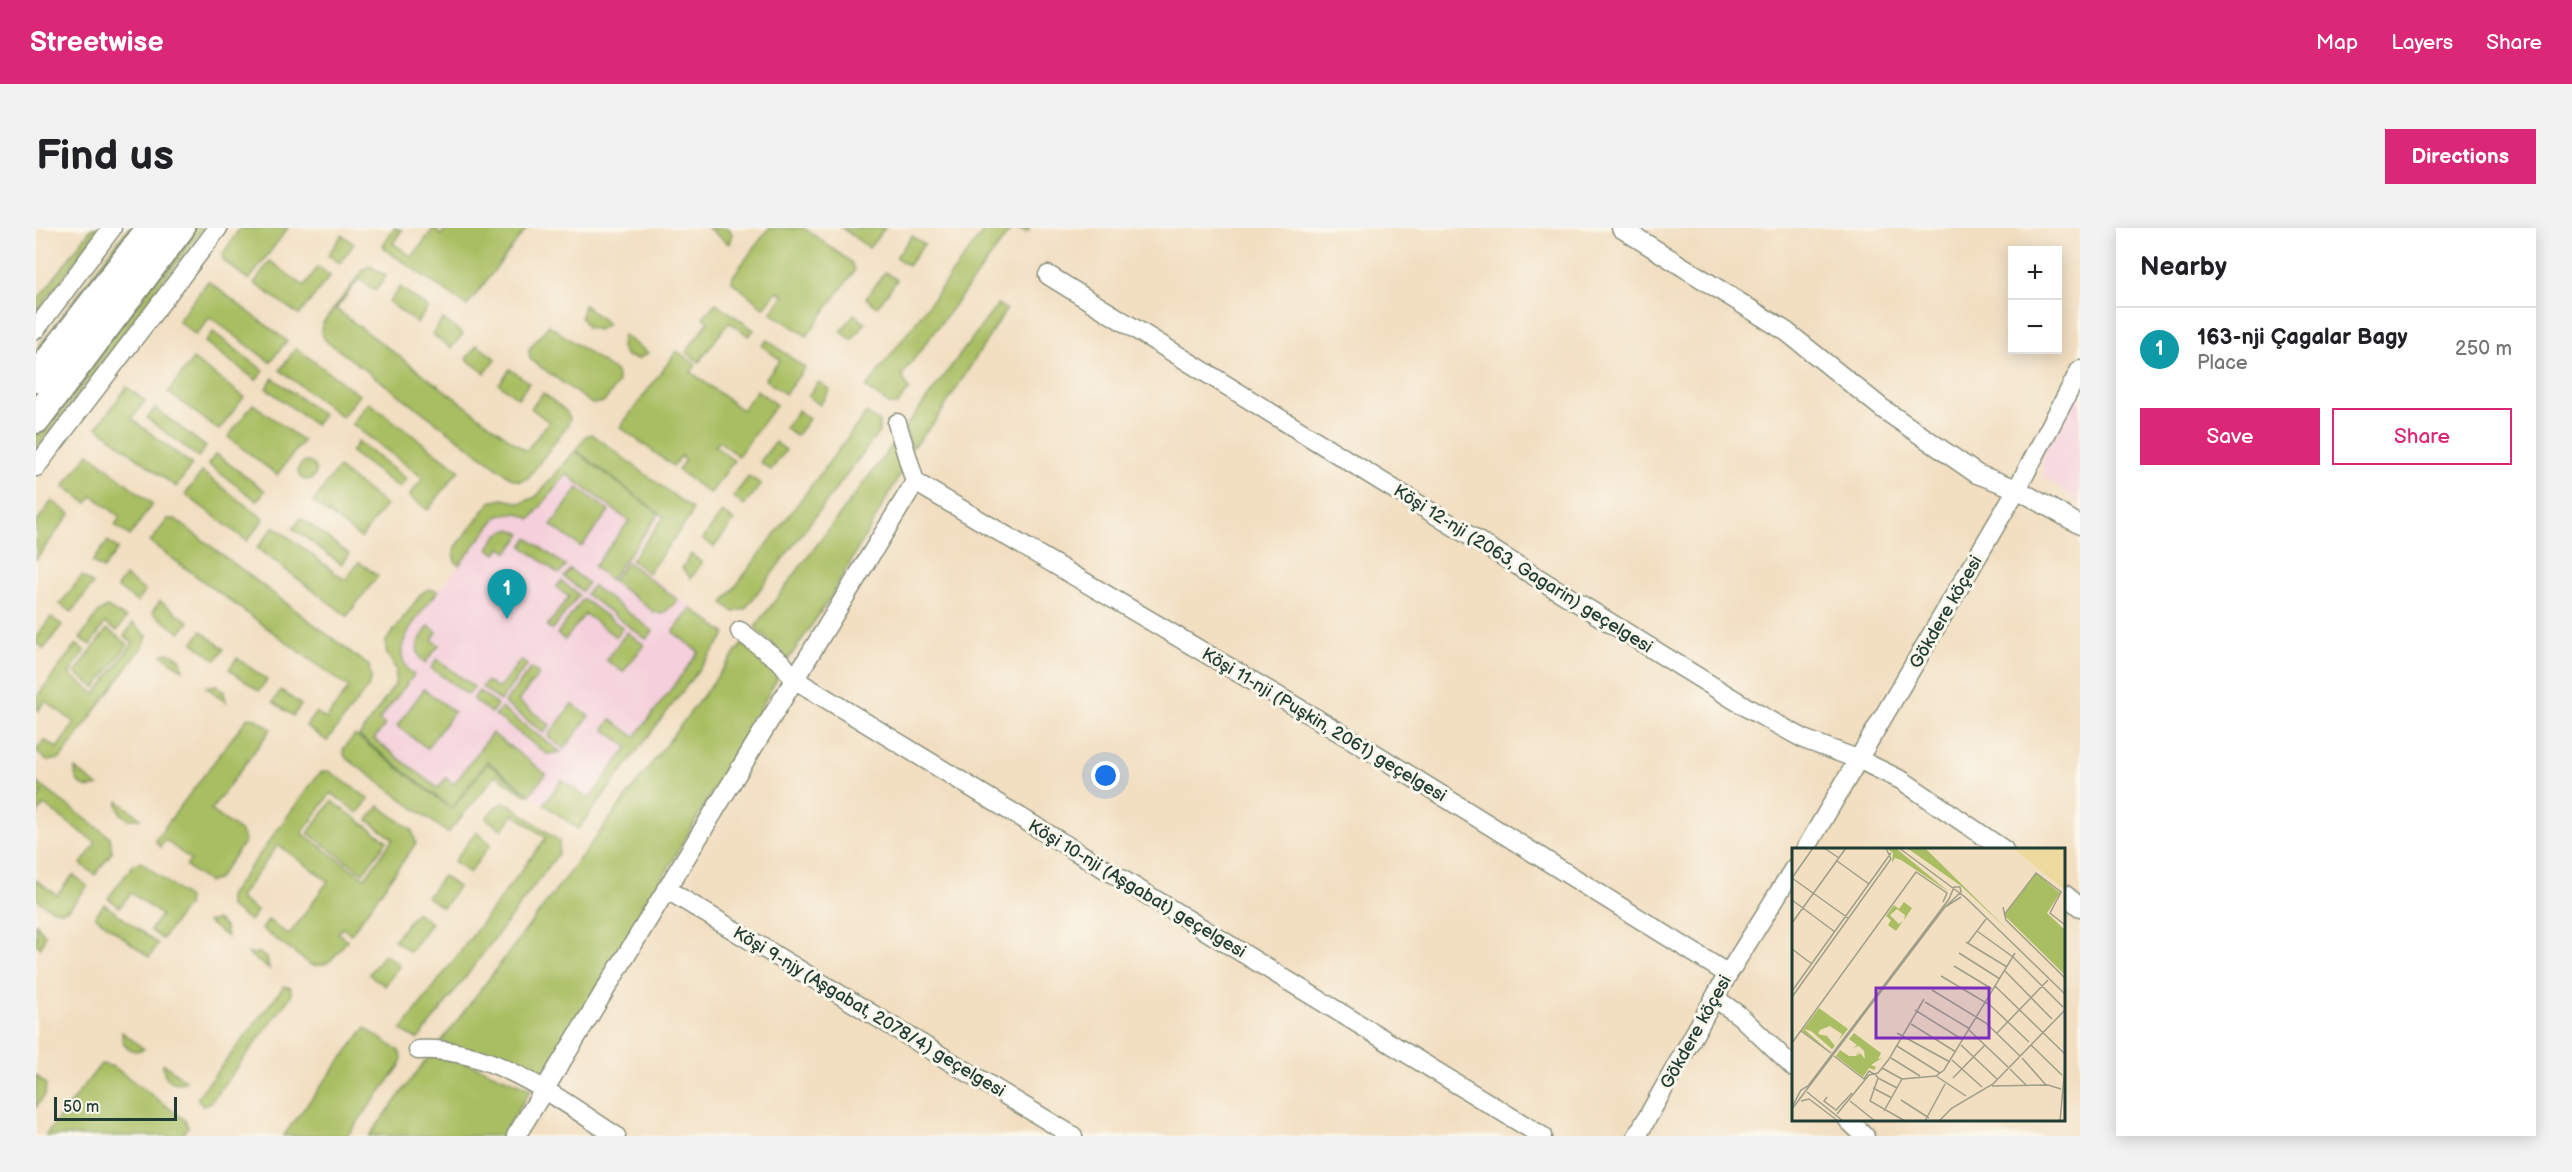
<!DOCTYPE html>
<html lang="en">
<head>
<meta charset="utf-8">
<style>
  :root { --surface:#fff; --page:#f2f2f2; --text:#202124; --muted:#757577; --line:#e0e0e0; --accent:#db2777 }
  body { margin:0; font-family:"Balsamiq Sans",sans-serif; background:var(--page); color:var(--text) }
  .controls { position:absolute; right:18px; top:18px; display:grid; overflow:hidden; border-radius:0px; box-shadow:0 3px 15px #0003 }
  .controls button { width:54px; height:54px; display:grid; place-items:center; padding:0; border:0; border-bottom:2px solid var(--line); background:var(--surface); color:var(--text); font:30px sans-serif }
  .scale { position:absolute; left:18px; bottom:15px; width:123px; box-sizing:border-box; padding-left:6px; border:3px solid #1f3d34; border-top:0; font-size:16px; line-height:21px; white-space:nowrap; color:#1f3d34; -webkit-text-stroke:4px #fbf7ec; paint-order:stroke }
  .you { position:absolute; left:1070px; top:548px; width:21px; height:21px; margin:-15px; border:4px solid #fff; border-radius:50%; background:#1a73e8; box-shadow:0 0 0 9px #1a73e833 }
  .badge { display:grid; place-items:center; width:39px; height:39px; border-radius:50%; background:var(--accent); color:#fff; font-size:20px; font-weight:700 }
  .pin { position:absolute; translate:-50% -50px; filter:drop-shadow(0 2px 3px #0008) }
  .pin::after { content:''; position:absolute; top:32px; width:21px; height:18px; background:inherit; clip-path:polygon(0 0,100% 0,50% 100%) }
  .list { margin:0; padding:0; list-style:none }
  h2 { display:flex; justify-content:space-between; align-items:center; height:78px; margin:0; padding:0 24px; font-size:26px }
  h2 small { font-size:20px; font-weight:400; color:var(--muted) }
  .list li { display:grid; grid-template-columns:39px 1fr auto; gap:18px; align-items:center; box-sizing:border-box; height:84px; padding:0 24px; border-top:2px solid var(--line) }
  .list b { display:block; font-size:22px; white-space:nowrap }
  .list p { margin:0; font-size:20px; white-space:nowrap; color:var(--muted) }
  .list em { font-size:20px; font-style:normal; color:var(--muted) }
  .actions { display:flex; gap:12px; padding:18px 24px }
  .actions a { flex:1; padding:14px 0; border:2px solid var(--accent); border-radius:0px; text-align:center; font-size:21px; color:var(--accent) }
  .actions .main { background:var(--accent); color:#fff }
  .map { position:relative; flex:none; width:2044px; height:908px; overflow:hidden; border-radius:0px }
  header { display:flex; align-items:center; gap:36px; box-sizing:border-box; height:84px; padding:0 30px; background:var(--accent); color:#fff }
  header strong { font-size:28px }
  nav { display:flex; gap:33px; margin-inline-start:auto; font-size:21px }
  .intro { display:flex; align-items:center; justify-content:space-between; box-sizing:border-box; height:144px; padding:0 36px }
  h1 { margin:0; font-size:42px }
  .button { padding:15px 27px; border-radius:0px; background:var(--accent); color:#fff; font-size:21px; font-weight:700 }
  main { display:flex; gap:36px; padding:0 36px }
  aside { flex:1; background:var(--surface); border-radius:0px; box-shadow:0 3px 15px #0003 }
  .map>svg:first-child { display:block }
  .built { fill:#f5cfdb }
  .green { fill:#a9be62; stroke:#647e4b; stroke-width:1.5 }
  .lines { fill:none; stroke-linecap:round; stroke-linejoin:round }
  .minor-casing { stroke:#888e7a; stroke-width:21 }
  .primary-casing { stroke:#888e7a; stroke-width:32 }
  .minor { stroke:#fff; stroke-width:18 }
  .primary { stroke:#fff; stroke-width:28 }
  .labels { text-anchor:middle; dominant-baseline:central; stroke-width:6; stroke-linejoin:round; paint-order:stroke }
  .street-label { font-size:18px; fill:#1f3d34; stroke:#fbf7ec }
  .inset-road { fill:none; stroke:#9e9e89; stroke-width:1.5 }
  .view { fill:#7b2cbf; fill-opacity:0.15; stroke:#7b2cbf; stroke-width:3 }
  .inset-edge { fill:none; stroke:#1f3d34; stroke-width:3 }
</style>
</head>
<body>
<header>
<strong>Streetwise</strong>
<nav><a>Map</a><a>Layers</a><a>Share</a></nav>
</header>
<div class="intro"><h1>Find us</h1><a class="button">Directions</a></div>
<main>
<div class="map">
<svg width="2044" height="908" viewBox="0 0 2044 908">
  <rect width="100%" height="100%" fill="#fbf7ec"/>
  <filter id="ink" filterUnits="userSpaceOnUse"><feTurbulence type="fractalNoise" baseFrequency=".0167" numOctaves="2"/><feDisplacementMap in="SourceGraphic" scale="12" xChannelSelector="R" yChannelSelector="G"/><feConvolveMatrix kernelMatrix="1 2 1 2 8 2 1 2 1" color-interpolation-filters="sRGB"/></filter>
  <filter id="wash" filterUnits="userSpaceOnUse"><feTurbulence type="fractalNoise" baseFrequency=".008" numOctaves="4" result="noise"/><feDisplacementMap in="SourceGraphic" scale="24" xChannelSelector="R" yChannelSelector="G"/><feGaussianBlur stdDeviation="1.35" result="paint"/><feColorMatrix in="noise" values="0 0 0 0 0 0 0 0 0 0 0 0 0 0 0 0 0 1.4 0 .05"/><feComposite in="paint" operator="in"/></filter>
  <g filter="url(#wash)">
    <rect width="100%" height="100%" fill="#f2dec1"/>
    <path class="built" d="M 2044,159 L 2044,275 L 2007,248 L 2006,234 L 2014,210 Z
      M 539,223 L 625,288 L 592,332 L 691,405 L 542,602 L 451,534 L 416,580 L 322,508 L 359,457 L 360,441 L 349,424 L 350,413 L 385,365 L 392,361 L 403,362 L 423,338 L 417,332 L 418,322 L 453,274 L 467,270 L 485,274 L 500,269 Z"/>
    <path class="green" d="M 56,0 L 63,0 L 0,85 L 0,74 Z
      M 92,0 L 100,0 L 0,133 L 0,122 Z
      M 157,0 L 167,0 L 0,221 L 0,207 Z
      M 204,0 L 252,0 L 213,52 L 188,33 L 186,27 Z
      M 358,0 L 366,2 L 357,15 L 376,29 L 398,0 L 402,0 L 400,3 L 405,7 L 410,0 L 491,0 L 431,78 L 350,22 L 347,17 Z
      M 672,0 L 693,0 L 696,6 L 693,16 Z
      M 733,0 L 768,0 L 815,34 L 819,42 L 771,108 L 735,85 L 748,67 L 741,63 L 728,80 L 696,54 L 697,48 Z
      M 806,0 L 849,0 L 833,20 Z
      M 950,0 L 994,0 L 991,4 L 976,0 L 866,147 L 873,162 L 861,177 L 853,176 L 830,160 Z
      M 306,7 L 318,16 L 304,35 L 292,27 Z
      M 876,8 L 888,16 L 872,38 L 860,29 Z
      M 234,33 L 268,58 L 282,39 L 294,48 L 263,87 L 218,55 Z
      M 334,38 L 350,48 L 339,63 L 323,51 L 300,81 L 490,223 L 513,194 L 495,180 L 507,165 L 530,183 L 534,190 L 531,198 L 492,250 L 485,253 L 477,251 L 289,112 L 285,103 L 287,95 L 328,41 Z
      M 849,44 L 861,52 L 841,79 L 830,70 Z
      M 172,53 L 251,113 L 234,134 L 174,89 L 160,107 L 142,93 Z
      M 364,59 L 392,80 L 381,95 L 353,74 Z
      M 680,75 L 718,102 L 713,108 L 693,94 L 663,134 L 650,124 L 672,94 L 667,89 Z
      M 962,76 L 970,82 L 901,191 L 876,220 L 869,200 Z
      M 548,77 L 572,96 L 562,102 L 551,99 L 545,89 Z
      M 818,86 L 829,95 L 816,112 L 805,104 Z
      M 407,91 L 427,106 L 415,120 L 396,106 Z
      M 513,97 L 580,144 L 582,155 L 568,174 L 556,176 L 494,131 L 493,121 Z
      M 177,104 L 228,143 L 220,152 L 169,114 Z
      M 587,107 L 612,125 L 602,131 L 590,128 L 585,119 Z
      M 731,112 L 769,140 L 749,166 L 729,151 L 744,132 L 726,118 Z
      M 441,117 L 460,131 L 449,145 L 430,131 Z
      M 260,120 L 323,167 L 306,189 L 244,142 Z
      M 641,123 L 660,137 L 655,144 L 706,182 L 721,162 L 740,177 L 702,228 L 683,213 L 679,218 L 698,233 L 674,266 L 642,242 L 649,232 L 645,228 L 637,238 L 584,199 Z
      M 157,131 L 208,169 L 183,202 L 132,164 Z
      M 474,141 L 493,155 L 482,170 L 463,156 Z
      M 237,150 L 287,187 L 279,197 L 230,160 Z
      M 783,154 L 794,162 L 784,177 L 772,168 Z
      M 91,159 L 109,173 L 96,191 L 156,237 L 140,259 L 61,199 Z
      M 332,174 L 423,242 L 392,282 L 373,268 L 387,250 L 316,196 Z
      M 217,176 L 267,213 L 241,247 L 192,209 Z
      M 119,180 L 170,219 L 162,229 L 111,190 Z
      M 762,182 L 773,191 L 760,208 L 749,200 Z
      M 830,185 L 843,194 L 843,204 L 709,381 L 698,384 L 687,375 Z
      M 556,206 L 656,281 L 654,289 L 612,345 L 595,332 L 628,289 L 540,222 L 550,208 Z
      M 860,212 L 869,238 L 794,370 L 752,432 L 719,399 Z
      M 322,214 L 370,251 L 363,260 L 315,224 Z
      M 739,214 L 750,222 L 735,242 L 724,234 Z
      M 539,223 L 623,286 L 574,352 L 558,339 L 593,293 L 530,246 L 495,291 L 482,285 L 462,288 L 423,337 C 417,332 416,326 420,319 L 454,274 L 467,271 L 485,275 L 500,269 Z
      M 53,225 L 116,276 L 94,308 L 79,297 L 84,289 L 57,268 L 51,275 L 28,258 Z
      M 180,226 L 229,263 L 221,273 L 172,236 Z
      M262 243a9 9 0 1 1 18 0a9 9 0 1 1-18 0Z
      M 302,240 L 350,277 L 325,310 L 277,274 Z
      M 166,244 L 228,291 L 211,313 L 149,266 Z
      M 713,248 L 725,256 L 708,278 L 697,269 Z
      M 542,260 L 573,283 L 545,319 L 515,297 Z
      M 16,273 L 34,286 L 0,331 L 0,295 Z
      M 686,284 L 698,293 L 678,319 L 667,311 Z
      M 265,290 L 313,326 L 305,336 L 257,300 Z
      M 132,291 L 139,291 L 333,438 L 335,451 L 332,459 L 291,513 L 270,498 L 280,484 L 290,491 L 313,460 L 114,314 Z
      M 238,298 L 309,352 L 323,334 L 342,348 L 311,388 L 221,320 Z
      M 475,301 L 486,306 L 472,324 L 465,319 L 460,326 L 452,320 L 462,306 Z
      M 492,310 L 530,338 L 523,346 L 486,318 Z
      M 72,313 L 82,321 L 67,341 L 56,334 Z
      M 655,326 L 666,335 L 655,350 L 646,340 Z
      M 591,334 L 642,372 L 627,386 L 618,384 L 576,353 Z
      M 534,341 L 552,355 L 546,363 L 528,349 Z
      M 46,348 L 57,356 L 36,384 L 24,376 Z
      M 89,348 L 109,363 L 101,374 L 81,359 Z
      M 525,353 L 543,367 L 516,402 L 511,398 L 533,369 L 520,359 Z
      M 557,358 L 617,403 L 610,411 L 550,366 Z
      M 392,361 L 402,363 C 386,385 346,422 378,447 L 343,492 L 349,497 L 338,511 L 402,560 L 410,550 L 418,556 L 456,505 L 510,546 L 494,566 L 451,533 L 416,580 L 323,508 L 359,457 L 360,441 L 350,424 L 350,413 L 385,366 Z
      M 547,371 L 587,400 L 580,409 L 549,386 L 529,412 L 521,406 Z
      M 124,373 L 153,394 L 144,405 L 116,384 Z
      M 71,379 L 90,390 L 81,403 L 69,395 L 54,417 L 44,410 L 63,384 Z
      M 655,380 L 690,406 L 542,601 L 508,576 L 526,552 L 553,571 L 592,519 L 568,501 L 575,491 L 599,509 L 663,424 L 637,404 Z
      M 15,389 L 26,397 L 8,421 L 0,415 L 0,409 Z
      M 97,395 L 111,408 L 108,417 L 24,531 L 11,533 L 0,523 L 8,512 L 21,520 L 39,495 L 9,473 L 2,483 L 0,470 L 40,416 L 49,423 L 33,446 L 60,466 L 97,415 L 88,408 Z
      M 393,398 L 401,404 L 396,412 L 403,417 L 389,435 C 374,423 384,410 393,398 Z
      M 71,401 L 92,416 L 60,460 L 39,445 Z
      M 165,403 L 188,421 L 180,432 L 157,415 Z
      M 591,404 L 608,417 L 587,444 L 570,432 Z
      M 706,416 L 740,440 L 741,451 L 621,660 L 508,845 L 500,850 L 405,814 Z
      M 131,425 L 137,426 L 145,432 L 147,442 L 126,427 Z
      M 201,430 L 231,452 L 223,463 L 193,441 Z
      M 401,431 L 438,459 L 432,467 L 395,440 Z
      M 485,432 L 491,437 L 464,473 L 446,459 L 451,453 L 462,461 Z
      M 495,440 L 503,446 L 482,473 L 514,497 L 508,505 L 468,475 Z
      M 180,457 L 188,464 L 190,474 L 170,459 Z
      M 388,461 L 418,484 L 391,520 L 361,498 Z
      M 245,462 L 265,477 L 257,488 L 237,474 Z
      M 443,463 L 461,477 L 455,485 L 437,471 Z
      M 536,476 L 553,488 L 528,521 L 512,508 Z
      M 465,480 L 525,524 L 511,526 L 459,487 Z
      M 212,489 L 219,490 L 235,501 L 175,582 L 205,604 L 209,613 L 181,652 L 172,654 L 150,638 L 155,632 L 129,612 L 124,619 L 119,612 Z
      M 319,507 L 416,581 L 451,535 L 494,567 L 489,567 L 460,547 L 412,605 L 309,529 L 307,521 Z
      M 39,541 L 62,558 C 48,563 38,555 39,541 Z
      M 293,543 L 333,571 L 322,585 L 295,565 L 266,605 L 329,650 L 357,611 L 332,592 L 343,578 L 376,602 L 380,615 L 315,706 L 306,700 L 302,705 L 311,712 C 301,725 295,740 275,737 L 226,701 L 232,692 L 253,707 L 292,653 L 242,617 L 203,670 L 221,683 L 214,693 L 193,678 L 193,668 L 281,548 L 286,544 Z
      M 0,554 L 74,609 L 76,624 L 59,647 L 45,636 L 60,615 L 8,577 L 0,587 L 0,573 L 6,565 L 0,561 Z
      M 82,573 L 105,590 C 91,594 81,587 82,573 Z
      M 296,573 L 351,613 L 327,645 L 272,605 Z
      M 467,575 L 473,576 L 523,613 L 523,625 L 385,808 L 381,811 L 365,802 L 510,610 L 478,586 L 466,602 L 450,590 L 460,578 Z
      M 440,604 L 455,616 L 433,645 L 418,633 Z
      M 105,634 L 152,670 L 151,678 L 126,711 L 114,702 L 125,687 L 95,665 L 84,679 L 72,670 L 98,636 Z
      M 37,647 L 51,658 C 31,684 30,693 0,671 L 0,652 L 21,667 Z
      M 407,648 L 422,659 L 407,680 L 391,669 Z
      M 68,676 L 122,716 L 113,729 L 59,688 Z
      M 380,684 L 395,695 L 374,724 L 358,712 Z
      M 181,692 L 189,699 L 191,709 L 171,694 Z
      M 0,696 L 9,707 L 5,720 L 0,716 Z
      M 223,725 L 231,731 L 233,741 L 212,726 Z
      M 348,726 L 364,737 L 349,758 L 333,746 Z
      M 248,758 L 255,760 L 255,768 L 174,875 L 167,878 L 162,871 L 163,867 Z
      M 329,800 L 363,823 L 366,830 L 364,838 L 311,908 L 247,908 Z
      M 86,804 L 108,821 C 95,826 85,819 86,804 Z
      M 393,828 L 435,836 L 495,861 L 466,908 L 333,908 Z
      M 65,836 L 78,839 L 149,892 L 152,899 L 145,908 L 9,908 Z
      M 127,836 L 128,836 L 150,853 C 137,858 127,851 127,836 Z
      M 0,847 L 10,856 L 9,867 L 0,879 Z"/>
  </g>
  <g filter="url(#ink)">
    <g class="lines">
      <g class="minor-casing">
        <path id="minor" d="M 1585,0 L 1751,104 L 1847,181 L 1941,246 L 1981,261 L 2044,297
          M 1012,47 L 1715,482 L 1770,512 L 1824,532 L 1867,553 L 1968,622
          M 0,101 L 76,0
          M 0,239 L 182,0
          M 879,254 L 1325,517 L 1692,746
          M 704,403 L 746,435 L 758,451 L 1506,908
          M 1769,622 L 1981,261 L 2044,142
          M 630,661 L 1037,908
          M 2028,666 L 2044,679
          M 1679,770 L 1704,788 L 1758,840
          M 382,822 C 455,818 521,870 580,908
          M 1812,892 L 1829,908
          M 480,908 L 879,254 L 861,195
          M 1601,908 L 1692,746 L 1758,640"/>
      </g>
      <g class="primary-casing">
        <path id="primary" d="M 0,150 L 115,0
          M 0,191 L 144,0"/>
      </g>
      <use href="#minor" class="minor"/>
      <use href="#primary" class="primary"/>
    </g>
  </g>
  <g class="labels">
    <g class="street-label">
      <text transform="translate(1487 341) rotate(32)">Köşi 12-nji (2063, Gagarin) geçelgesi</text>
      <text transform="translate(1910 384) rotate(-60)">Gökdere köçesi</text>
      <text transform="translate(1288 497) rotate(31)">Köşi 11-nji (Puşkin, 2061) geçelgesi</text>
      <text transform="translate(1101 661) rotate(31)">Köşi 10-nji (Aşgabat) geçelgesi</text>
      <text transform="translate(833 784) rotate(31)">Köşi 9-njy (Aşgabat, 2078/4) geçelgesi</text>
      <text transform="translate(1660 804) rotate(-61)">Gökdere köçesi</text>
    </g>
  </g>
  <g transform="translate(1756 620)">
    <rect width="273" height="273" fill="#f2dec1"/>
    <path d="M 95,0 L 105,1 L 157,44 L 109,12 L 103,10 L 100,15 L 101,5 ZM 115,0 L 133,0 L 217,83 L 169,38 ZM 244,25 L 268,45 L 255,65 L 273,82 L 273,127 L 212,67 ZM 112,54 L 120,60 L 112,72 L 113,67 L 105,61 L 98,67 L 107,76 L 111,73 L 104,83 L 96,77 L 99,72 L 94,68 L 102,57 L 107,61 ZM 27,160 L 56,181 L 47,192 L 50,186 L 38,178 L 28,182 L 26,186 L 35,188 L 43,198 L 40,201 L 19,183 L 12,181 L 38,204 L 10,183 ZM 62,185 L 89,205 L 86,211 L 90,210 L 79,217 L 84,219 L 82,222 L 77,220 L 71,229 L 44,208 L 48,202 L 57,208 L 64,208 L 67,202 L 65,208 L 68,205 L 73,211 L 72,203 L 67,198 L 61,200 L 65,197 L 57,191 Z" fill="#a9be62"/>
    <path d="M 221,0 L 273,0 L 273,42 L 234,11 Z" fill="#eeda9e"/>
    <path class="inset-road" d="M 32,0 L 47,10M 107,0 L 173,49 L 273,146M 45,13 L 77,36M 0,30 L 56,70M 0,30 L 21,0M 0,52 L 43,84M 153,59 L 169,49M 211,59 L 214,72 L 273,130M 212,67 L 244,25 L 269,44 L 258,65 L 273,77M 0,75 L 54,0M 185,83 L 221,109 L 271,159M 174,94 L 215,119M 176,95 L 194,71M 0,101 L 20,116M 167,105 L 208,131M 162,118 L 200,141M 213,123 L 260,171M 149,128 L 198,157 L 237,194M 203,138 L 273,206M 140,142 L 194,175 L 228,208M 0,143 L 99,5M 0,149 L 99,11 L 94,0M 133,154 L 178,181M 123,162 L 171,192M 119,176 L 164,204M 177,182 L 216,219M 9,183 L 39,205M 105,185 L 158,214M 205,185 L 256,132M 0,195 L 124,24 L 155,45 L 151,54M 169,197 L 205,231M 239,197 L 270,227M 105,198 L 148,225M 42,208 L 72,231 L 77,223 L 84,227 L 86,230 L 78,253 L 113,273M 99,210 L 128,228M 230,210 L 254,237M 160,212 L 190,239M 90,220 L 110,231M 218,221 L 234,237M 144,228 L 174,248M 86,230 L 105,240M 161,230 L 193,197M 200,238 L 256,237 L 269,241M 81,240 L 100,250M 15,244 L 51,273M 35,249 L 32,253 L 44,262 L 60,245M 109,252 L 137,270M 9,253 L 17,251 L 46,273M 58,253 L 83,273M 0,259 L 9,242 L 16,238 L 157,51 L 162,39 L 168,39 L 169,44 L 153,59 L 0,261M 92,263 L 110,231 L 144,228 L 152,222 L 223,105M 45,266 L 77,227 L 86,225 L 97,211 L 132,151M 133,273 L 153,236M 147,273 L 160,260 L 201,236 L 273,162M 268,273 L 273,218"/>
    <path class="view" d="M 84,140 L 197,140 L 197,190 L 84,190 Z"/>
    <rect width="273" height="273" class="inset-edge"/>
  </g>
</svg>
<div class="controls">
<button>+</button>
<button>−</button>
</div>
<div class="scale">50 m</div>
<div class="you"></div>
<div class="pin badge" style="left:471px;top:391px;background:#0f9aa8">1</div>
</div>
<aside>
<h2>Nearby<small></small></h2>
<ul class="list">
<li><span class="badge" style="background:#0f9aa8">1</span><div><b>163-nji Çagalar Bagy</b><p>Place</p></div><em>250 m</em></li>
</ul>
<div class="actions"><a class="main">Save</a><a>Share</a></div>
</aside>
</main>
</body>
</html>
